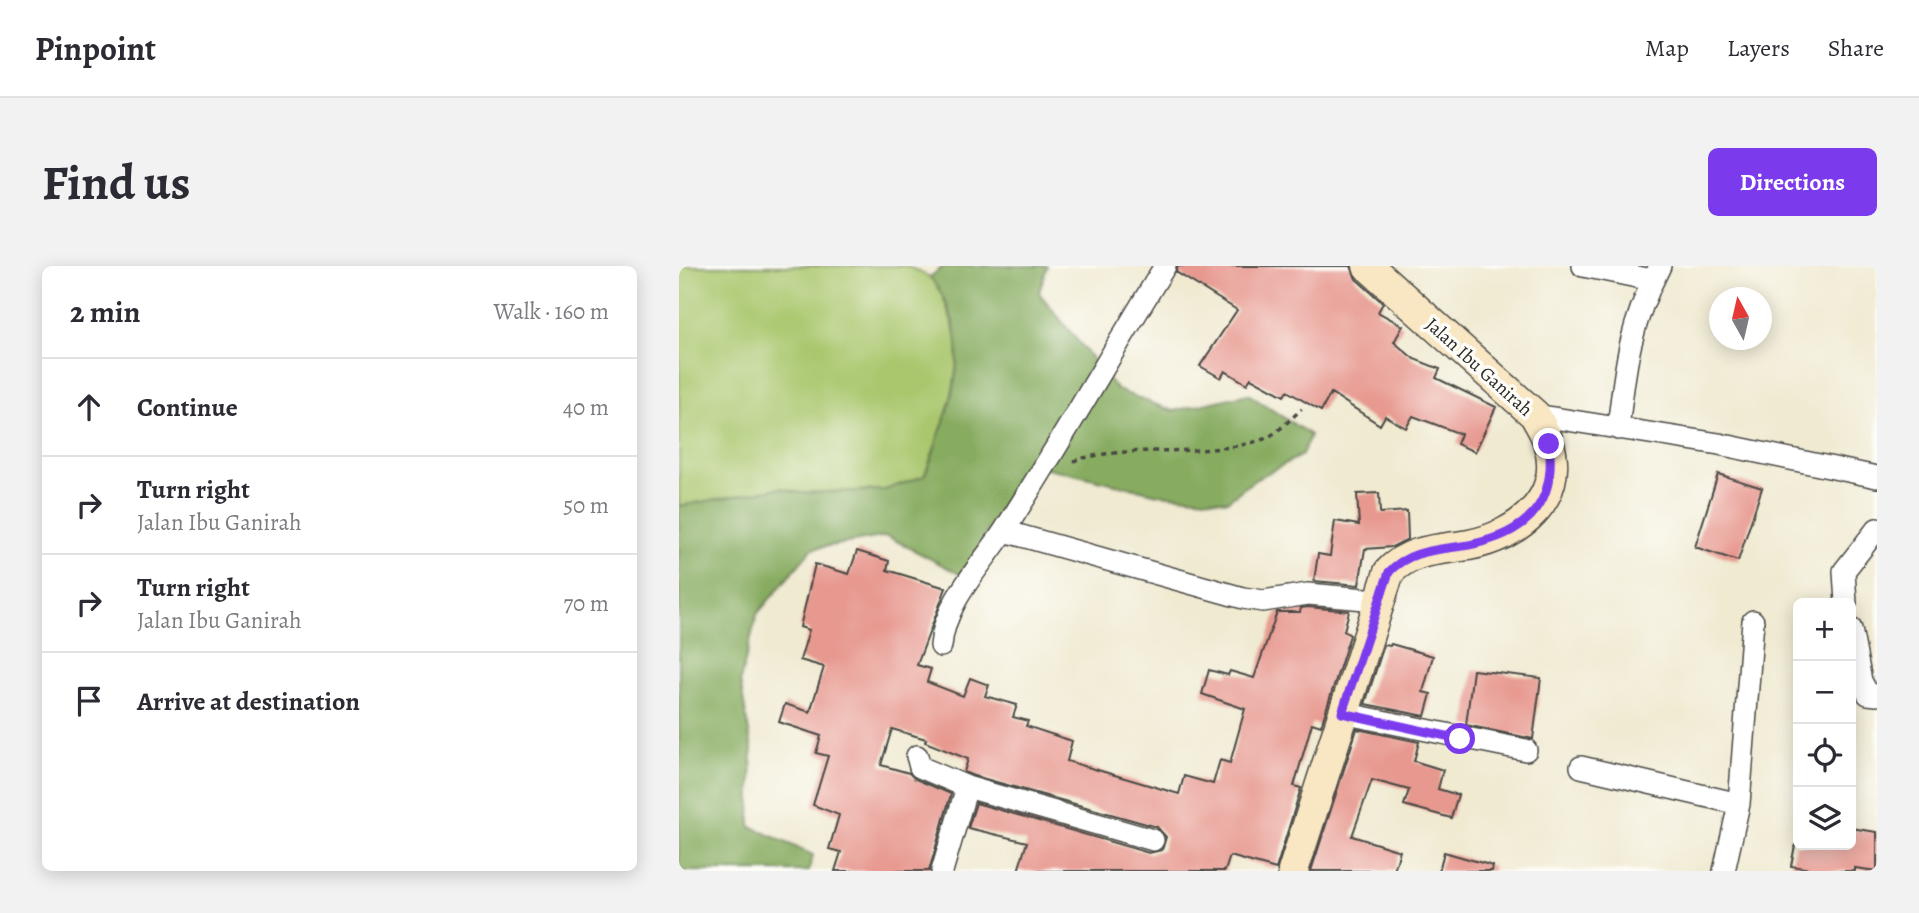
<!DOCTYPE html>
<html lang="en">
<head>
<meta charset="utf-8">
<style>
  :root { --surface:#fff; --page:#f2f2f3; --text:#2b2b33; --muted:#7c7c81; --line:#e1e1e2; --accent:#7c3aed }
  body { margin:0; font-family:Alegreya,serif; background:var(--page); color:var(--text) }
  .controls { position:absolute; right:21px; bottom:21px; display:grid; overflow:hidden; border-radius:10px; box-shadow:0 4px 18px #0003 }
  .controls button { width:63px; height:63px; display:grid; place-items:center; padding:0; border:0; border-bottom:2px solid var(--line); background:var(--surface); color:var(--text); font:35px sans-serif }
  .compass { position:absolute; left:1030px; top:21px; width:63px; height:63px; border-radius:50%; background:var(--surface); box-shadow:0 4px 18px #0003; rotate:352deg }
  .stop { position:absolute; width:21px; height:21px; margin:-16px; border:5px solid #7c3aed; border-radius:50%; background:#fff }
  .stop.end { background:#7c3aed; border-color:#fff; box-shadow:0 2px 7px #0008 }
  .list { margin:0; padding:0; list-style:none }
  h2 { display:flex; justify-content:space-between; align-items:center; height:91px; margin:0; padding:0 28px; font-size:30px }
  h2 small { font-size:23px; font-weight:400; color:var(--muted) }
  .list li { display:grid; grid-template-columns:46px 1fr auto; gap:21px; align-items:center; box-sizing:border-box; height:98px; padding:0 28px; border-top:2px solid var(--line) }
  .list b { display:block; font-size:26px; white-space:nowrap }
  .list p { margin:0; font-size:23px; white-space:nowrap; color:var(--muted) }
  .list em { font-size:23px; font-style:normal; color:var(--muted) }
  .icon { flex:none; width:38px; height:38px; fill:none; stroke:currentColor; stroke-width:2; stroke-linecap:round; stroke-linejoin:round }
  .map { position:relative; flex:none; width:1198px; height:605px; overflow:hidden; border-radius:10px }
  header { display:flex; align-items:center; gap:42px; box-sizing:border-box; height:98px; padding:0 35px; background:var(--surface); border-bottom:2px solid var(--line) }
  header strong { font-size:33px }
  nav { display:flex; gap:38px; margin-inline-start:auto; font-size:24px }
  .intro { display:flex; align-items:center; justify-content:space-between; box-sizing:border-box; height:168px; padding:0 42px }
  h1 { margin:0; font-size:49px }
  .button { padding:18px 32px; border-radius:10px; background:var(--accent); color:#fff; font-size:24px; font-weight:700 }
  main { display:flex; gap:42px; padding:0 42px }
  aside { flex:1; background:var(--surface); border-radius:10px; box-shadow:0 4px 18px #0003 }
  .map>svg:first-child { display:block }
  .green { fill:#aac76e; stroke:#6a794c; stroke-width:2 }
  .forest { fill:#87ac61; stroke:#596c46; stroke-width:2 }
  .building { fill:#e7988f }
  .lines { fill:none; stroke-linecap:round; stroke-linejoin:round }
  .minor-casing { stroke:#494844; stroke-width:24 }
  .secondary-casing { stroke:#494844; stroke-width:33 }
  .path { stroke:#494844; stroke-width:3.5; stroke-dasharray:5 5; stroke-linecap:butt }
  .minor { stroke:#fff; stroke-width:21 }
  .secondary { stroke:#f9e7c3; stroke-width:30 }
  .route { stroke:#7c3aed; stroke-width:9 }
  .labels { text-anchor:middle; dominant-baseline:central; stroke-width:7; stroke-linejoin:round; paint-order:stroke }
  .street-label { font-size:19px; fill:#2b2b2b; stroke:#fdfcf7 }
</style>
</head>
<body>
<header>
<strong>Pinpoint</strong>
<nav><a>Map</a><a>Layers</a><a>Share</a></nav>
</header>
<div class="intro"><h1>Find us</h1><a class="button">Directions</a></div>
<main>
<aside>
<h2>2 min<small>Walk · 160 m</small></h2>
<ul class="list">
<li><svg class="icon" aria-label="ahead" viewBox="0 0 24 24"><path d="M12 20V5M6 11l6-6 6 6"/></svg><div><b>Continue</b></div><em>40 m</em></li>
<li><svg class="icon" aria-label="right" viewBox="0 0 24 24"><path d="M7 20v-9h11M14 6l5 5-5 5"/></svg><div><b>Turn right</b><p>Jalan Ibu Ganirah</p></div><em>50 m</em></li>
<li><svg class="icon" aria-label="right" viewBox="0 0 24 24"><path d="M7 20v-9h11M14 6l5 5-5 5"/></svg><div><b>Turn right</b><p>Jalan Ibu Ganirah</p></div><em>70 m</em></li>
<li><svg class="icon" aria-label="arrive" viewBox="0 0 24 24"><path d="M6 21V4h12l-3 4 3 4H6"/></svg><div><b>Arrive at destination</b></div></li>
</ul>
</aside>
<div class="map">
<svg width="1198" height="605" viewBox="0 0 1198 605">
  <rect width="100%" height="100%" fill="#fdfcf7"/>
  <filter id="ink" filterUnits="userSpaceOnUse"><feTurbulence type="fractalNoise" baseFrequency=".0143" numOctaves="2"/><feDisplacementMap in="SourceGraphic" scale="14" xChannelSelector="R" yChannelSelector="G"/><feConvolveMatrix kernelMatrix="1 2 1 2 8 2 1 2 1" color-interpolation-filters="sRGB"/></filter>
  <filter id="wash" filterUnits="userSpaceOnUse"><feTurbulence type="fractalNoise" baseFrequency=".00686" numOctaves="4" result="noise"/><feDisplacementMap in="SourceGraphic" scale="28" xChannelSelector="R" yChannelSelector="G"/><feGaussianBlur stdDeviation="1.57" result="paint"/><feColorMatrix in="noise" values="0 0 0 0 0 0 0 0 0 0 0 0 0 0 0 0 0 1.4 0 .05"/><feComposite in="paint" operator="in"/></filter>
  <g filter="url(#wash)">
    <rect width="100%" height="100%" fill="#f0ead1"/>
    <path class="green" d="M 0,0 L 228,0 L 251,11 L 263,27 L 280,78 L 273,137 L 245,210 L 206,224 L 121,227 L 101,222 L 0,240 Z"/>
    <path class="forest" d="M 265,0 L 368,0 L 360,27 L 438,124 L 494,145 L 569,128 L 631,169 L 623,189 L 577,213 L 548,235 L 479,228 L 347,197 L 284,310 L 208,270 L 133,283 L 78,348 L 61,415 L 73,483 L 71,560 L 134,589 L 130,605 L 0,605 L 0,240 L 101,222 L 121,227 L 206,224 L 245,210 C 252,196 255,183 260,169 C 281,113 291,63 251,11 Z"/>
    <g id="blocks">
      <path class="building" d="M 499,0 L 672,0 L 677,13 L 704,37 L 699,46 L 724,60 L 715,76 L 735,93 L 761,103 L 757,112 L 817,141 L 796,186 L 778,178 L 782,168 L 734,150 L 727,162 L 706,150 L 701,159 L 652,127 L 642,145 L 608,125 L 605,130 L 572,112 L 568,118 L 546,105 L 542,112 L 521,100 L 558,44 L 497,6 Z
        M 1039,208 L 1083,222 L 1059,295 L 1016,281 Z
        M 700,227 L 701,247 L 728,245 L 729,273 L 713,281 L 686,283 L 680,319 L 635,315 L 639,288 L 651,290 L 656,255 L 680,259 L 678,228 Z
        M 178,285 L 210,295 L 208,304 L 267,322 L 238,399 L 252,403 L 248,416 L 284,430 L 291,412 L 310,419 L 306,430 L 338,439 L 334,451 L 349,455 L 347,460 L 393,475 L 388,495 L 500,528 L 505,510 L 534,518 L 541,494 L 551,497 L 566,443 L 523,428 L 530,404 L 549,409 L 551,405 L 575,412 L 598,346 L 621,346 L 622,342 L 629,341 L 670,345 L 665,365 L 671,369 L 642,460 L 633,457 L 615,520 L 622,522 L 597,603 L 551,590 L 546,605 L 339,605 L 348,576 L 289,562 L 297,537 L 470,587 L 483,584 L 487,571 L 478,561 L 292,509 L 285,506 L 289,493 L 246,476 L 247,473 L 213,463 L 202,499 L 230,507 L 236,513 L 272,528 L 250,605 L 156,605 L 162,586 L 150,583 L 160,549 L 134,539 L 149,490 L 137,487 L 142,470 L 100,456 L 106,438 L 131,446 L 145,401 L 121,394 L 130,364 L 121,361 L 136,298 L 170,308 Z
        M 712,378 L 754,390 L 744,426 L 752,428 L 746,450 L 686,438 L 705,379 L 711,380 Z
        M 794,404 L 862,412 L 854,473 L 787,459 Z
        M 678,463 L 740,476 L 735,495 L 764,504 L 759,523 L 779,529 L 772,552 L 725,539 L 730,524 L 693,514 L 673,570 L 721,585 L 715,605 L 632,605 Z
        M 1172,562 L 1198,566 L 1198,605 L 1176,602 L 1176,605 L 1145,605 L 1112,600 L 1116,579 L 1172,579 Z
        M 765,586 L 814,600 L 813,605 L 760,605 Z"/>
    </g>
  </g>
  <g filter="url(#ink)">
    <use href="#blocks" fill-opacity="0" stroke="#494844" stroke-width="2"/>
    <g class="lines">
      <g class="minor-casing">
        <path id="minor" d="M 904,0 L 973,14
          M 856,149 L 1040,178 L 1198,211
          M 939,163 C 946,99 951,58 981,0
          M 325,265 L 564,332 L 584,335 L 629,328 L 698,334
          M 1167,337 L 1165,305 L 1198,263
          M 1172,363 L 1182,415 L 1189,428 L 1198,429
          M 262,380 C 265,337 302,300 325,265 C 381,178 432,88 486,0
          M 663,447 L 847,484
          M 238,490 L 241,501 L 288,521
          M 902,501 L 1060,538
          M 263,605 L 288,521 L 474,574
          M 1045,605 L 1060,538 L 1074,355"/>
      </g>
      <g class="secondary-casing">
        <path id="secondary" d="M 614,605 L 710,306 C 731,283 760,284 790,279 C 838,270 886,233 870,179 C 868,169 861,159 856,149 L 689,0"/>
      </g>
      <path class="path" d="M 394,195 C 455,176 523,194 585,173 C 598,168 612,152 623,143"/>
      <use href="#minor" class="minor"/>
      <use href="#secondary" class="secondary"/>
    </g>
  </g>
  <g class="lines" filter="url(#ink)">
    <path class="route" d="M 781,473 L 663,447 L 710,306 C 731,283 761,284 790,279 C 848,268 878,237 870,178"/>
  </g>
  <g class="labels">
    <g class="street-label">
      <text transform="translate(800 101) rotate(42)">Jalan Ibu Ganirah</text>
    </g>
  </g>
</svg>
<div class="controls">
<button>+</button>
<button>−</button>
<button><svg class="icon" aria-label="locate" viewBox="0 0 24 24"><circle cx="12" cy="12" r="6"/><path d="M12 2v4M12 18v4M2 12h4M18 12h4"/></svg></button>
<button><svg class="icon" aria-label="layers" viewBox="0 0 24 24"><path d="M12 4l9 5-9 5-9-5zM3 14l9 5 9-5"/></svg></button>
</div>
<svg class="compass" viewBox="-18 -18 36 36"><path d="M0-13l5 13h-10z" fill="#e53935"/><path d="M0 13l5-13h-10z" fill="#7c7c81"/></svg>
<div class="stop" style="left:781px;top:473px"></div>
<div class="stop end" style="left:870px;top:178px"></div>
</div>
</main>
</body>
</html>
